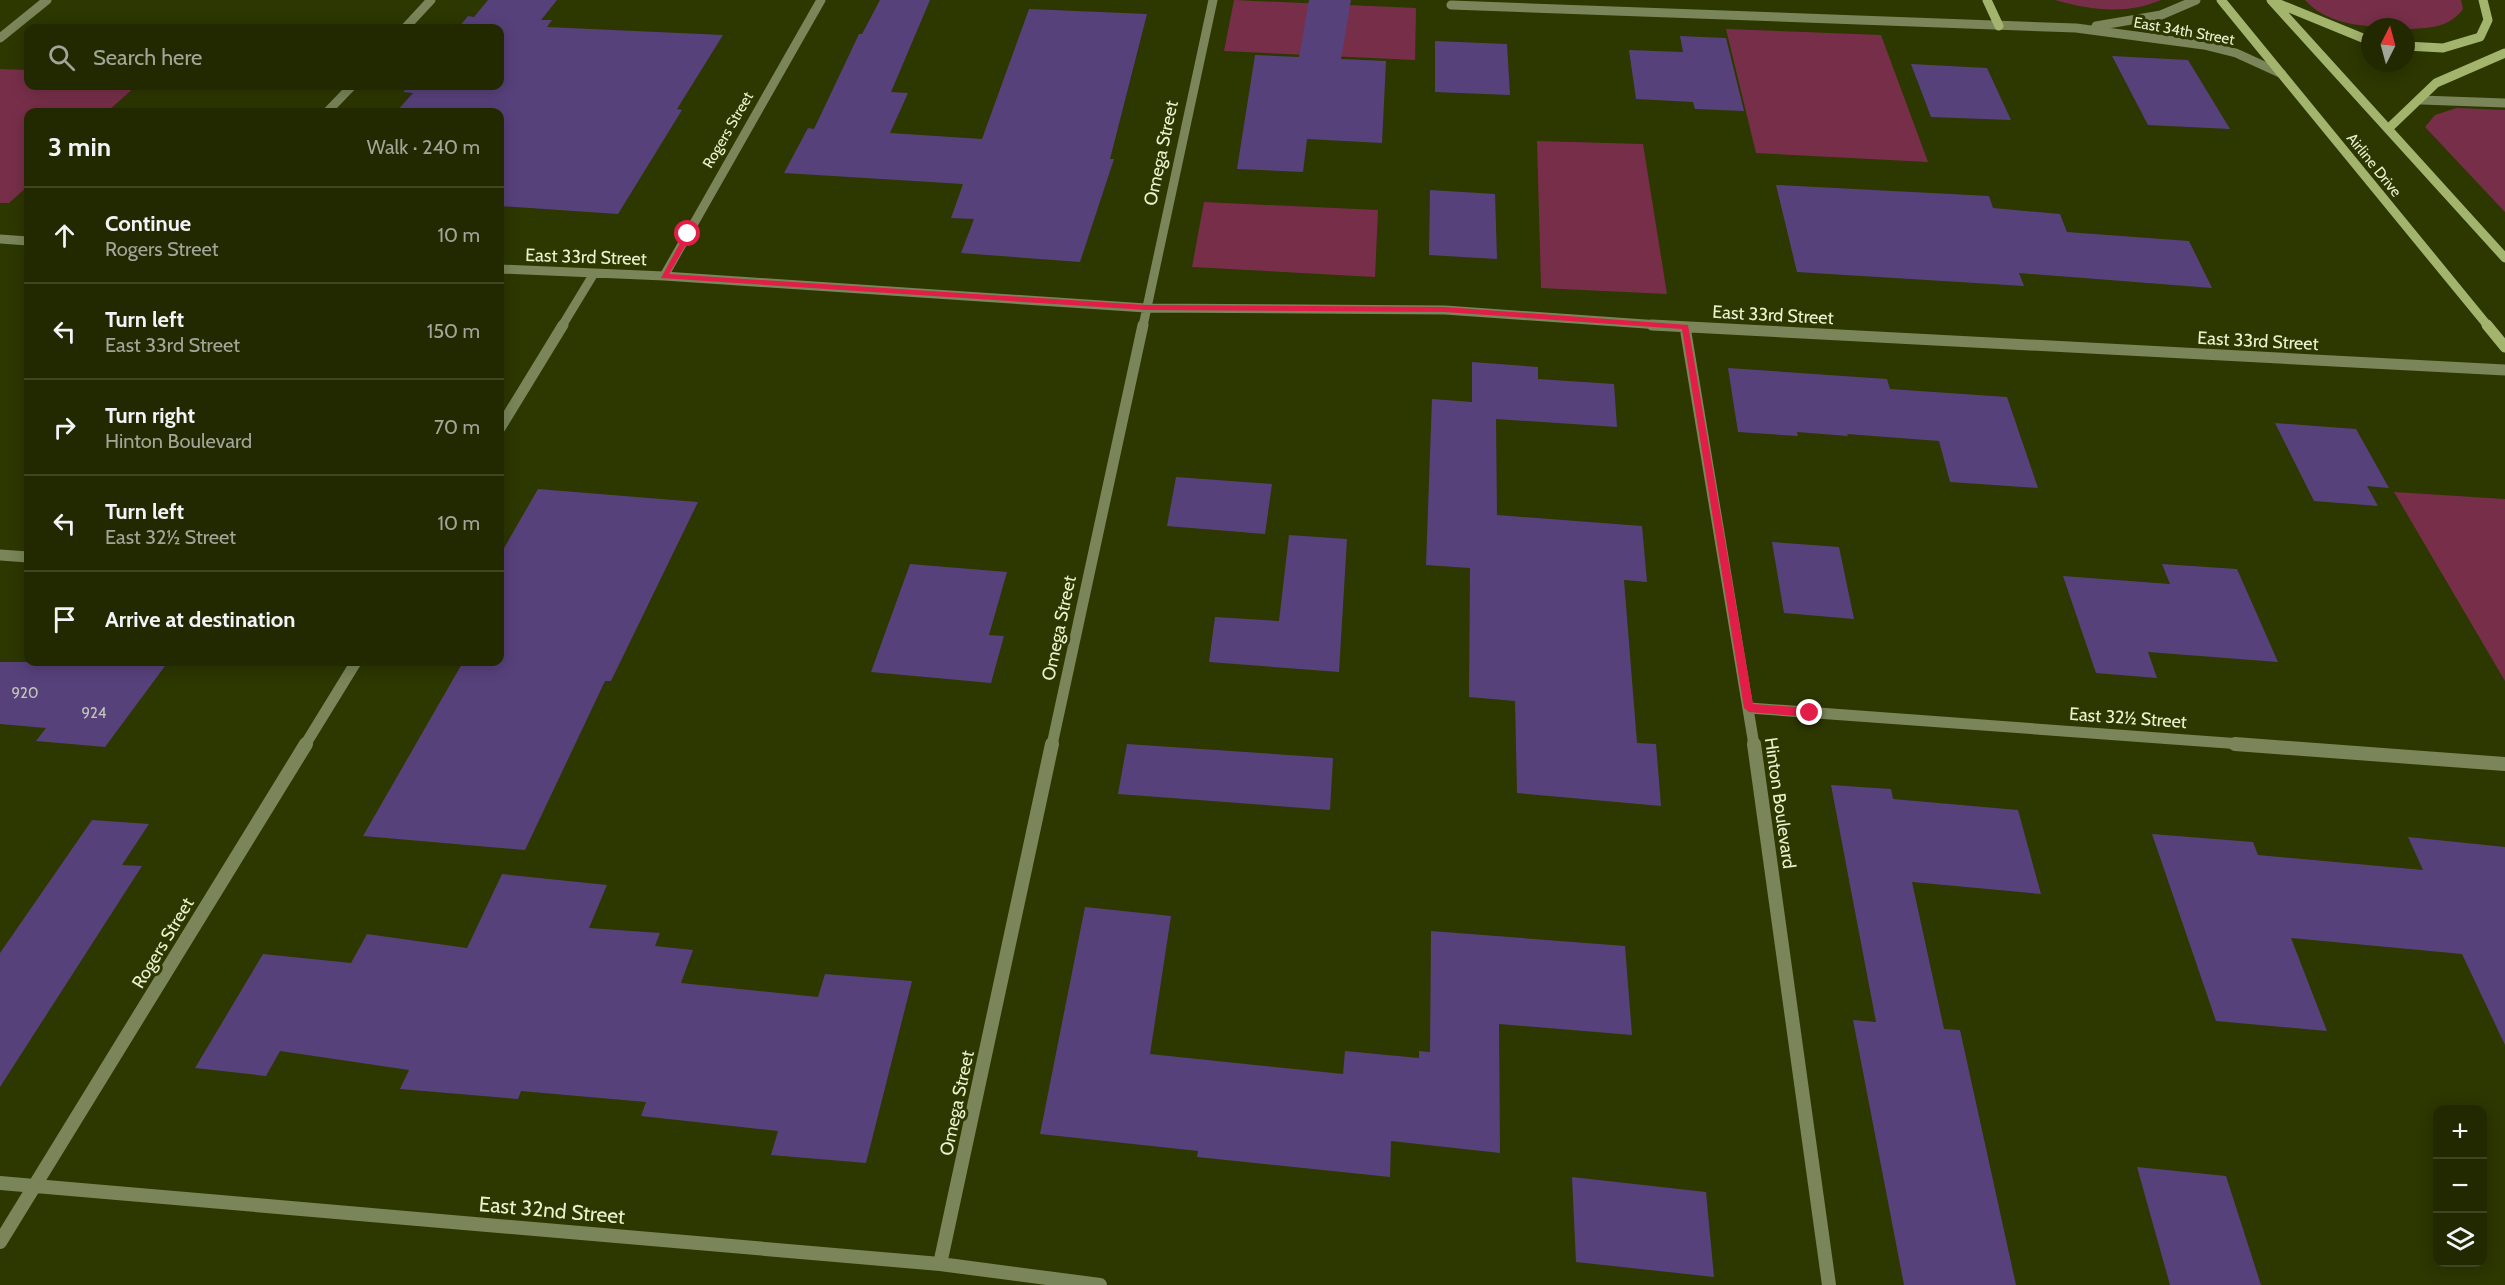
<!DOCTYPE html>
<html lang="en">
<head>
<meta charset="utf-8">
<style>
  :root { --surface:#222900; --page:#2a310a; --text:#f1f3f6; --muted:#a2a699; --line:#3f4522 }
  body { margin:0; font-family:Cabin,sans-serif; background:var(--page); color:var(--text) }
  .controls { position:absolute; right:18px; bottom:18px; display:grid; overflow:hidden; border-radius:12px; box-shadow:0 3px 15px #0003 }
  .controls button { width:54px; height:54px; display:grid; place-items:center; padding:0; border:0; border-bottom:2px solid var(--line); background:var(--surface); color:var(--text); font:30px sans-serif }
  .compass { position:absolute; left:2361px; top:18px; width:54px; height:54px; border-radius:50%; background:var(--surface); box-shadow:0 3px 15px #0003; rotate:6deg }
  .stop { position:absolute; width:18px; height:18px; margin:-14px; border:4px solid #e11d48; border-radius:50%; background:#fff }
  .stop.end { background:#e11d48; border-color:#fff; box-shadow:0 2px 6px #0008 }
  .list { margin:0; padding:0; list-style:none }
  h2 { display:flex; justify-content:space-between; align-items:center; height:78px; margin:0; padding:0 24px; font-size:26px }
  h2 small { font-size:20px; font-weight:400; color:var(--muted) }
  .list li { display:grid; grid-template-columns:39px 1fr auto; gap:18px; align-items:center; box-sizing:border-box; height:96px; padding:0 24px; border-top:2px solid var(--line) }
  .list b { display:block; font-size:22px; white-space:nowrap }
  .list p { margin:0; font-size:20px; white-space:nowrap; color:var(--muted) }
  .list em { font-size:20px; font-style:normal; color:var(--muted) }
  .icon { flex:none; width:33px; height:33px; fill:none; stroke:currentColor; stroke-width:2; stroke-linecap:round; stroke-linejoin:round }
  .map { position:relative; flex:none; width:2505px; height:1285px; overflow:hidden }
  .search { position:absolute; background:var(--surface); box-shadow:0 3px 15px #0003; left:24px; top:24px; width:480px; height:66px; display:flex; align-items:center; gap:15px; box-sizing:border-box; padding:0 21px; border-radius:12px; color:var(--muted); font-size:22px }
  .panel { position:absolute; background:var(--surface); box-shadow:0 3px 15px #0003; left:24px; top:108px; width:480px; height:558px; border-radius:12px }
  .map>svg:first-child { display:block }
  .green { fill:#772f49 }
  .building { fill:#57417b }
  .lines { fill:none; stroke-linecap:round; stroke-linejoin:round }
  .street-far2 { stroke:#7a8559; stroke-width:9 }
  .street-far1 { stroke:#7a8559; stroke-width:11 }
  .street { stroke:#7a8559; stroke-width:14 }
  .secondary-far1 { stroke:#a3b46d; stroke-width:9 }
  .secondary { stroke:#a3b46d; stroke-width:11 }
  .route { fill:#e11d48 }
  .labels { text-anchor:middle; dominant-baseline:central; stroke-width:6; stroke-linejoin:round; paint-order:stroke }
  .far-street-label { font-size:15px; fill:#e9f2cf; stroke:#2d3700 }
  .number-label { font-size:15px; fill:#c4c6ba }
  .street-label { font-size:18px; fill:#e9f2cf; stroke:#2d3700 }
  .near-street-label { font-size:21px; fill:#e9f2cf; stroke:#2d3700 }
</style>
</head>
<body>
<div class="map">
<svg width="2505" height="1285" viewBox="0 0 2505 1285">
  <rect width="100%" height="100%" fill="#2d3700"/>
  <path class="green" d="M 1234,0 L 1416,8 L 1415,60 L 1224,51 Z
    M 2055,0 L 2161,0 C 2127,15 2090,10 2055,0 Z
    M 2305,0 L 2461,0 L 2463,9 C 2450,27 2431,28 2410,29 L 2406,29 L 2406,27 C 2371,27 2331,28 2305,0 Z
    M 1726,29 L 1881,35 L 1928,162 L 1756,153 Z
    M 0,69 L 28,70 L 28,86 L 136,86 L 107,112 L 28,112 L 28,186 L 9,203 L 0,203 Z
    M 2457,108 L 2505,110 L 2505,212 L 2425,127 L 2435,115 Z
    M 1537,141 L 1643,144 L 1667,294 L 1541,288 Z
    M 1204,202 L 1378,210 L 1375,277 L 1192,267 Z
    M 2394,492 L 2505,499 L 2505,681 Z"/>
  <path class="building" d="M 488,0 L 557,0 L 541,20 L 552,20 L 547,27 L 723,35 L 677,109 L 682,110 L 618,214 L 500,206 L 500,112 L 396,112 L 413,93 L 403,92 L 409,86 L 500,86 L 500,28 L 458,28 L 468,16 L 474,17 Z
    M 880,0 L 930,0 L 891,92 L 908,93 L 890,133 L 982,139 L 1029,9 L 1147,14 L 1110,159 L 1114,159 L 1080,262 L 961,253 L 974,219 L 951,218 L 963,184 L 784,173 L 808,128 L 814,129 L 859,34 L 862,34 Z
    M 1309,0 L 1351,0 L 1341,59 L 1386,61 L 1382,143 L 1307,139 L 1303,172 L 1237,169 L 1255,55 L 1299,57 Z
    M 1680,36 L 1726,38 L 1744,111 L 1695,109 L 1693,102 L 1636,99 L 1629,50 L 1683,52 Z
    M 1435,41 L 1507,44 L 1510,95 L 1435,92 Z
    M 2112,56 L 2188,60 L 2230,129 L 2148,125 Z
    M 1911,64 L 1987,68 L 2011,120 L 1931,117 Z
    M 1776,185 L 1989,196 L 1993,208 L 2060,214 L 2067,232 L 2189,241 L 2212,288 L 2019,273 L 2024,286 L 1797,272 Z
    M 1430,190 L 1495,194 L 1497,259 L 1429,255 Z
    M 1472,362 L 1538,367 L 1538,379 L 1614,384 L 1617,427 L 1496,419 L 1497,515 L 1642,526 L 1647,582 L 1624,580 L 1637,743 L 1656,744 L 1661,806 L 1517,793 L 1515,701 L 1469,697 L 1470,568 L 1426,565 L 1432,399 L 1472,402 Z
    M 1728,368 L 1887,379 L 1890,389 L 2007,397 L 2038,488 L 1950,482 L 1939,441 L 1847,434 L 1848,436 L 1797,432 L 1798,436 L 1738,432 Z
    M 2275,423 L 2356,429 L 2389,488 L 2367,486 L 2378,506 L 2314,501 Z
    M 1176,477 L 1272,484 L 1265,534 L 1167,526 Z
    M 538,489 L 698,502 L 611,681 L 605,681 L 525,850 L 363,836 L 463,662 L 500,662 L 500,555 Z
    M 1289,535 L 1347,539 L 1339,672 L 1209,662 L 1215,617 L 1279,621 Z
    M 1772,542 L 1839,547 L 1854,619 L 1784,613 Z
    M 910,564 L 1007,572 L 989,635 L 1004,636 L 991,683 L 871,672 Z
    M 2162,564 L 2237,569 L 2278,662 L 2148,652 L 2157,678 L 2096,673 L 2063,576 L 2170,584 Z
    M 0,662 L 168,662 L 105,747 L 36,741 L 46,728 L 0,724 Z
    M 1127,744 L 1333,758 L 1330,810 L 1118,794 Z
    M 1831,785 L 1891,789 L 1893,799 L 2018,810 L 2041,894 L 1912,882 L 1944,1029 L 1960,1030 L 2016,1285 L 1904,1285 L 1853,1020 L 1876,1022 Z
    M 92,820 L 149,824 L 122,865 L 142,866 L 0,1087 L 0,953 Z
    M 2152,834 L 2253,842 L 2258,855 L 2423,870 L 2408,837 L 2505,847 L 2505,1045 L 2462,954 L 2291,938 L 2327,1031 L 2216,1021 Z
    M 502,874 L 607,885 L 589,928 L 660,933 L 655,946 L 693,950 L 681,983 L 818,997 L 825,974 L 912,981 L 866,1163 L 771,1155 L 778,1131 L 641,1116 L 646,1102 L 521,1091 L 518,1099 L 400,1089 L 409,1070 L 280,1051 L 266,1076 L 195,1068 L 263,954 L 351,963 L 367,934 L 467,948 Z
    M 1085,907 L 1171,916 L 1150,1054 L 1343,1074 L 1345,1051 L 1419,1058 L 1419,1051 L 1430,1052 L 1431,931 L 1625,946 L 1632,1035 L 1499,1024 L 1500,1153 L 1391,1141 L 1390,1177 L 1197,1157 L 1198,1151 L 1040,1134 Z
    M 2137,1167 L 2226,1176 L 2261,1285 L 2170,1285 Z
    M 1572,1177 L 1706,1192 L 1714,1277 L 1576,1262 Z"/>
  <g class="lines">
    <path class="street-far2" d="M 1451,5 L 2076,28 L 2204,45 L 2236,53 L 2282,74
      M 2096,26 L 2161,15 L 2196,0
      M 405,28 L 431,0
      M 0,38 L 47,0
      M 2421,100 L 2505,103
      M 327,112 L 352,86
      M 0,239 L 28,241
      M 500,269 L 664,276 L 1146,308 L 1445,310 L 1674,326
      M 664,276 L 821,0
      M 562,326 L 593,275
      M 1143,326 L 1213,0"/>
    <path class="street-far1" d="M 1652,325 L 2505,370
      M 1685,327 L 1754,745
      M 500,428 L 563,325
      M 0,555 L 28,557
      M 1749,708 L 2255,745
      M 305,745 L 356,662
      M 1052,745 L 1143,325"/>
    <path class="street" d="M 1754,744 L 1829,1285
      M 2235,744 L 2505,764
      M 0,1183 L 940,1264 L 1100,1285
      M 0,1242 L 306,744
      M 940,1264 L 1052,744"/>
    <path class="secondary-far1" d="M 1987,0 L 1999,26
      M 2221,0 L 2488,326
      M 2271,0 L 2505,258
      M 2277,3 L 2370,41
      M 2406,46 L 2443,48 L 2480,37 L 2488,20 L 2483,0
      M 2389,128 L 2436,83 L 2505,53"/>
    <path class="secondary" d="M 2487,325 L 2505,347"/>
  </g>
  <path class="route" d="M 688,231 L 692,234 L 669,274 L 1146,305 L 1445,307 L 1688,325 L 1753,704 L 1810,708 L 1815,713 L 1810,717 L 1749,712 L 1744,708 L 1682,329 L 1445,312 L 1146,310 L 661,278 L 685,234 Z"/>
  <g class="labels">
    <g class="far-street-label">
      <text transform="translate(2184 31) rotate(10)">East 34th Street</text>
      <text transform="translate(728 130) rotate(-60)">Rogers Street</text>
      <text transform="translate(2374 165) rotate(51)">Airline Drive</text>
    </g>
    <g class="number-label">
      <text x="25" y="693">920</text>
      <text x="94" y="713">924</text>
    </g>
    <g class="street-label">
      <text transform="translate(1161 153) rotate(-78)">Omega Street</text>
      <text transform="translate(586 257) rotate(2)">East 33rd Street</text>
      <text transform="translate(1773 315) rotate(3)">East 33rd Street</text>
      <text transform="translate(2258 341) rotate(3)">East 33rd Street</text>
      <text transform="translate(1059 628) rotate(-78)">Omega Street</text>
      <text transform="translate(2128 718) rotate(4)">East 32½ Street</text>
      <text transform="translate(1780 803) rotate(82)">Hinton Boulevard</text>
      <text transform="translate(163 943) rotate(-59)">Rogers Street</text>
      <text transform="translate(957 1103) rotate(-78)">Omega Street</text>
    </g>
    <g class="near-street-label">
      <text transform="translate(552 1210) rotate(5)">East 32nd Street</text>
    </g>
  </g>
</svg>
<div class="controls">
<button>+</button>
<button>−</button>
<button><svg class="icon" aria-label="layers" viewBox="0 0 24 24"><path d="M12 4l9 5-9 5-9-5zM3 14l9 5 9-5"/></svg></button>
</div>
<svg class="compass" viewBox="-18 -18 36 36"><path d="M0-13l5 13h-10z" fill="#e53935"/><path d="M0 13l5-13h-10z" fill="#a2a699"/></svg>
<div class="stop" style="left:688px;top:234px"></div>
<div class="stop end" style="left:1810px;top:713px"></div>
<div class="search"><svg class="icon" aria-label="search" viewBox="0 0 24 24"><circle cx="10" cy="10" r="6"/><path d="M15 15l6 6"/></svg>Search here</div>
<section class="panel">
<h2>3 min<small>Walk · 240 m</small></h2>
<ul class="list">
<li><svg class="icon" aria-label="ahead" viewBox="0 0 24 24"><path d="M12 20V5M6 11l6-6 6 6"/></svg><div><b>Continue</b><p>Rogers Street</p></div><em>10 m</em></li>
<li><svg class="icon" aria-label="left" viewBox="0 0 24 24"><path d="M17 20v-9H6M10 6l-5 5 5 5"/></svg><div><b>Turn left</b><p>East 33rd Street</p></div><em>150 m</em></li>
<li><svg class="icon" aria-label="right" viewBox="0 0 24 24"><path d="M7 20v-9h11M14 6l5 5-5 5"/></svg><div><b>Turn right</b><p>Hinton Boulevard</p></div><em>70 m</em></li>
<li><svg class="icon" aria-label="left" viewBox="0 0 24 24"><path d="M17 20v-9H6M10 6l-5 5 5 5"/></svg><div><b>Turn left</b><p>East 32½ Street</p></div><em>10 m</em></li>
<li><svg class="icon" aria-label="arrive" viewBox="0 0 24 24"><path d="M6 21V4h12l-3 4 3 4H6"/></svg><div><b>Arrive at destination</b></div></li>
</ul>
</section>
</div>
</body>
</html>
